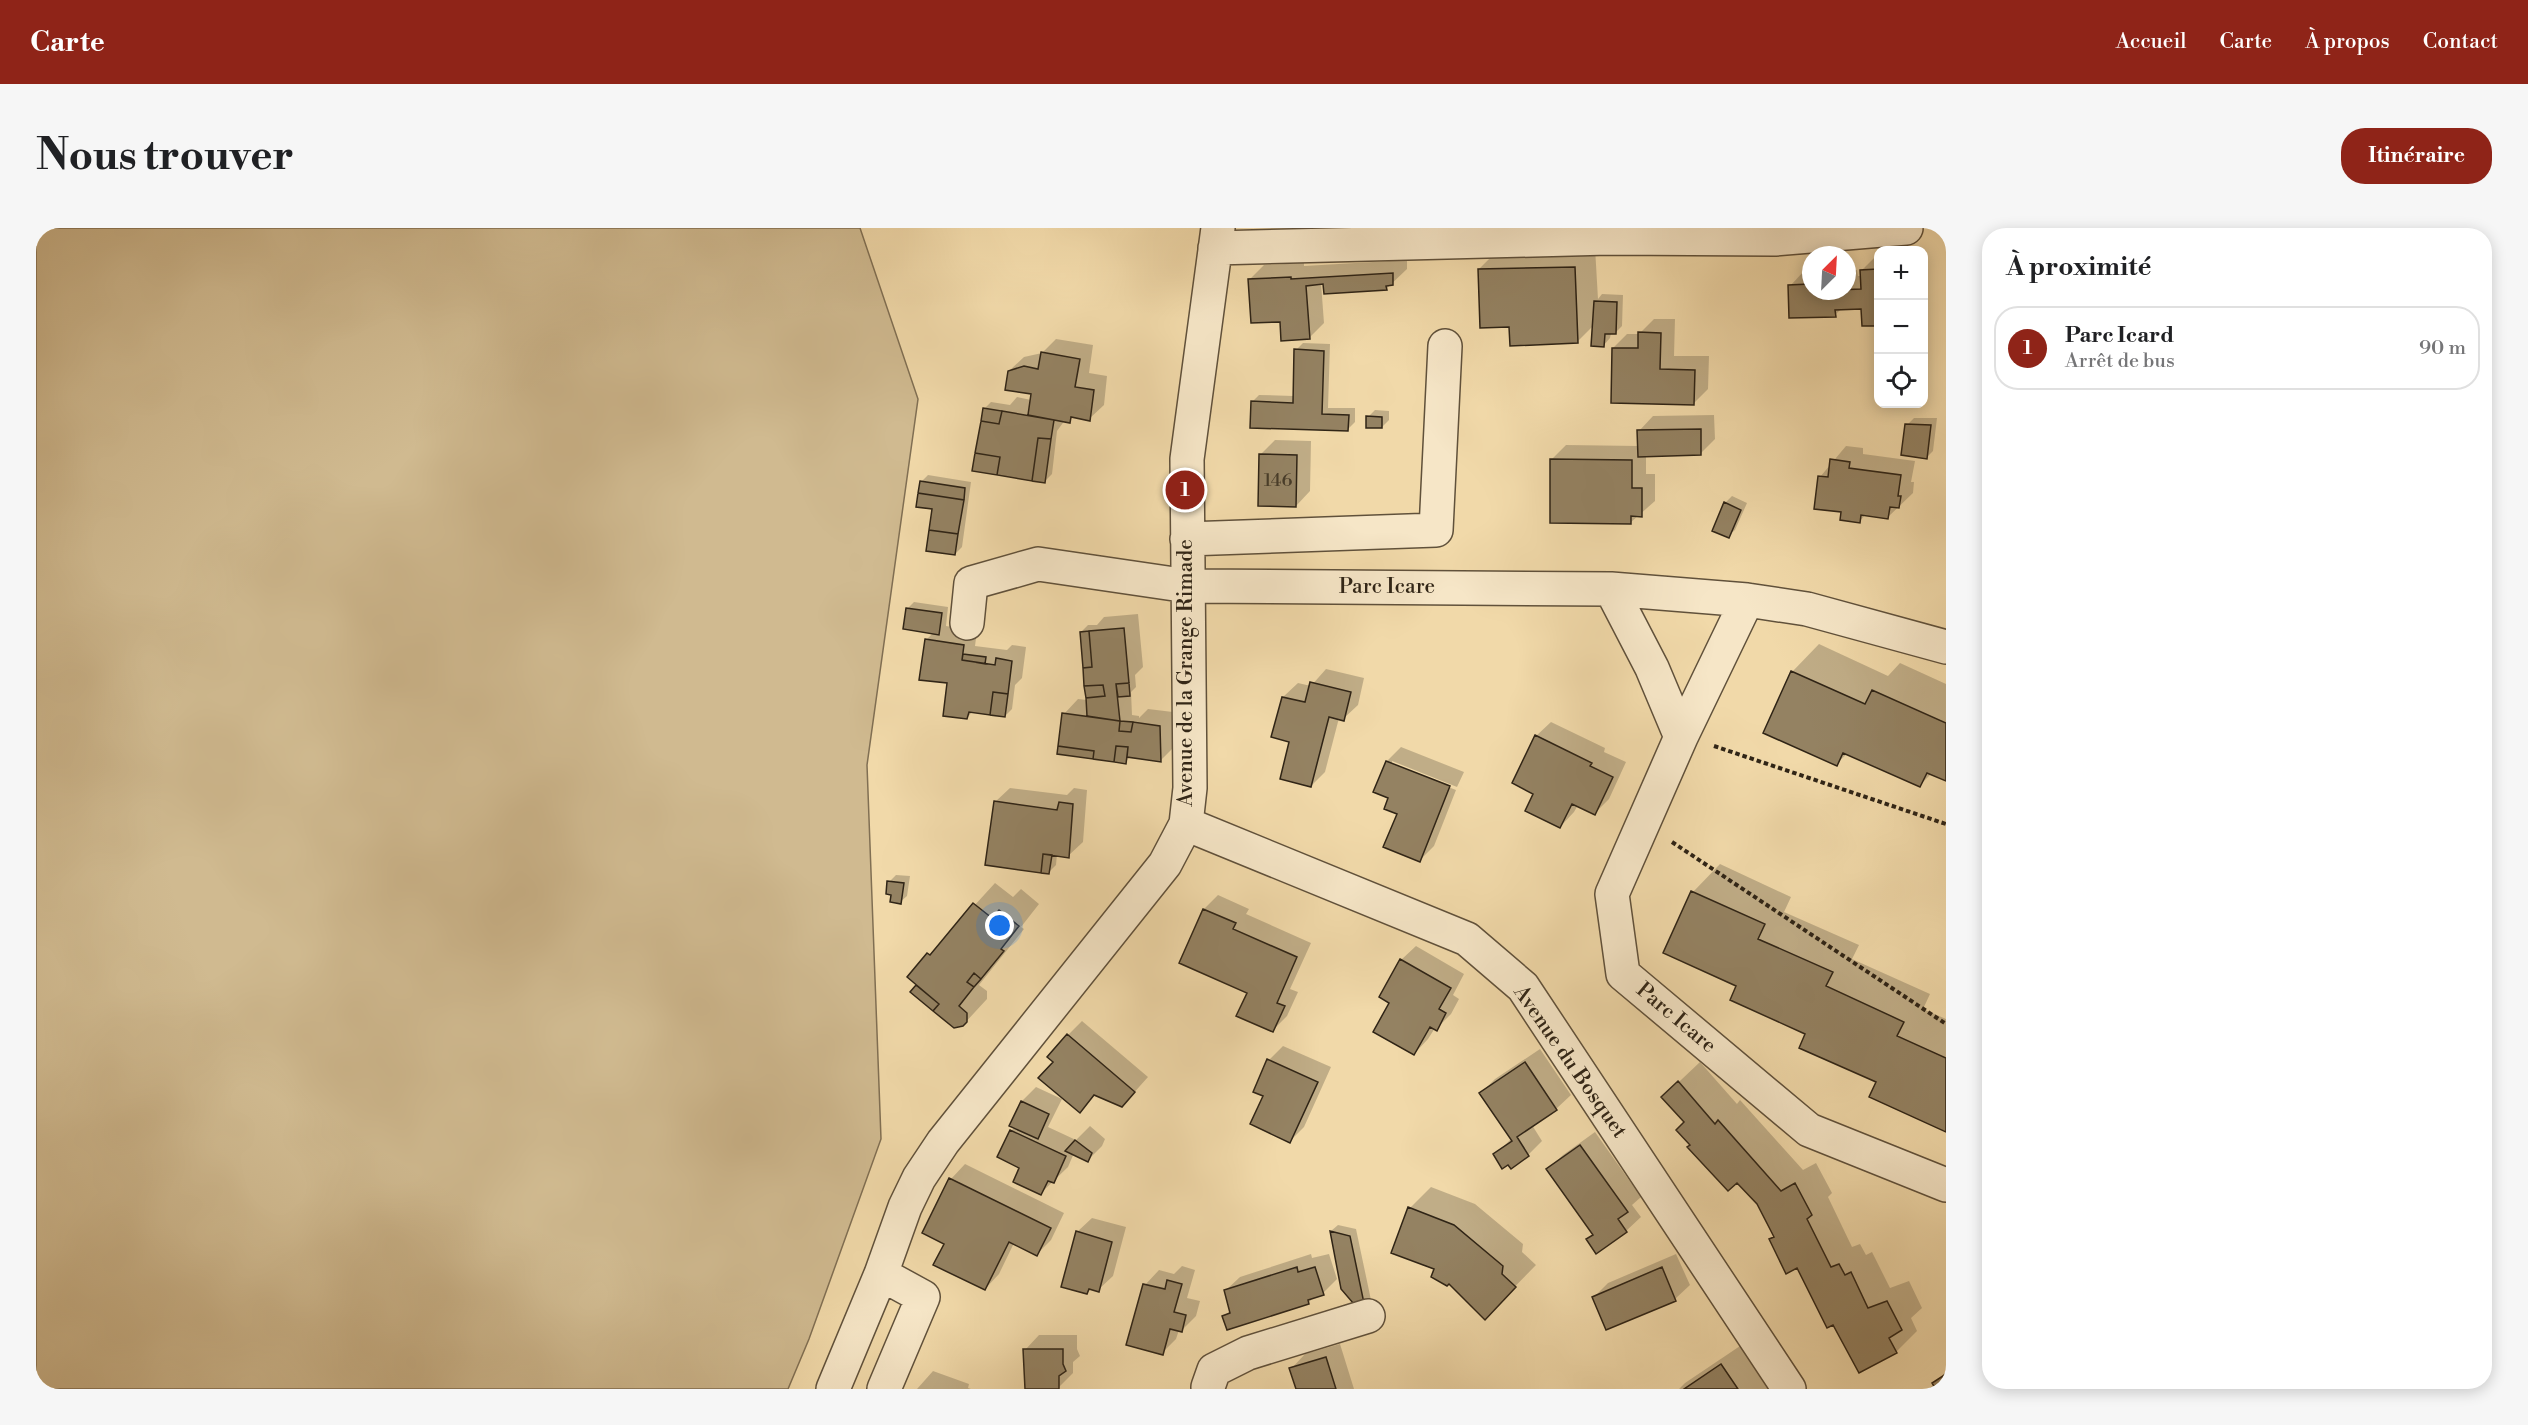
<!DOCTYPE html>
<html lang="fr">
<head>
<meta charset="utf-8">
<style>
  :root { --surface:#fff; --page:#f6f6f6; --text:#202124; --muted:#757577; --line:#e0e0e0; --accent:#8f2418 }
  body { margin:0; font-family:"Libre Bodoni",serif; background:var(--page); color:var(--text) }
  .controls { position:absolute; right:18px; top:18px; display:grid; overflow:hidden; border-radius:12px; box-shadow:0 3px 15px #0003 }
  .controls button { width:54px; height:54px; display:grid; place-items:center; padding:0; border:0; border-bottom:2px solid var(--line); background:var(--surface); color:var(--text); font:30px sans-serif }
  .compass { position:absolute; left:1766px; top:18px; width:54px; height:54px; border-radius:50%; background:var(--surface); box-shadow:0 3px 15px #0003; rotate:24deg }
  .you { position:absolute; left:964px; top:698px; width:21px; height:21px; margin:-15px; border:4px solid #fff; border-radius:50%; background:#1a73e8; box-shadow:0 0 0 9px #1a73e833 }
  .badge { display:grid; place-items:center; width:39px; height:39px; border-radius:50%; background:var(--accent); color:#fff; font-size:20px; font-weight:700 }
  .pin { position:absolute; translate:-50% -50%; border:3px solid #fff; box-shadow:0 2px 6px #0006 }
  .list { margin:0; padding:0; list-style:none }
  h2 { display:flex; justify-content:space-between; align-items:center; height:78px; margin:0; padding:0 24px; font-size:26px }
  h2 small { font-size:20px; font-weight:400; color:var(--muted) }
  .list li { display:grid; grid-template-columns:39px 1fr auto; gap:18px; align-items:center; box-sizing:border-box; height:84px; margin:0 12px 12px; padding:0 12px; border:2px solid var(--line); border-radius:24px }
  .list b { display:block; font-size:22px; white-space:nowrap }
  .list p { margin:0; font-size:20px; white-space:nowrap; color:var(--muted) }
  .list em { font-size:20px; font-style:normal; color:var(--muted) }
  .icon { flex:none; width:33px; height:33px; fill:none; stroke:currentColor; stroke-width:2; stroke-linecap:round; stroke-linejoin:round }
  .map { position:relative; flex:none; width:1910px; height:1161px; overflow:hidden; border-radius:24px }
  header { display:flex; align-items:center; gap:36px; box-sizing:border-box; height:84px; padding:0 30px; background:var(--accent); color:#fff }
  header strong { font-size:28px }
  nav { display:flex; gap:33px; margin-inline-start:auto; font-size:21px }
  .intro { display:flex; align-items:center; justify-content:space-between; box-sizing:border-box; height:144px; padding:0 36px }
  h1 { margin:0; font-size:42px }
  .button { padding:15px 27px; border-radius:24px; background:var(--accent); color:#fff; font-size:21px; font-weight:700 }
  main { display:flex; gap:36px; padding:0 36px }
  aside { flex:1; background:var(--surface); border-radius:24px; box-shadow:0 3px 15px #0003 }
  .map>svg:first-child { display:block }
  .green { fill:#d0ba90; stroke:#806f53; stroke-width:1.5 }
  .shadow { fill:#0003 }
  .building { fill:#948262; stroke:#2f2416; stroke-width:1.5 }
  .lines { fill:none; stroke-linecap:round; stroke-linejoin:round }
  .minor-casing { stroke:#60513b; stroke-width:36 }
  .path { stroke:#2f2416; stroke-width:4; stroke-dasharray:4.5 3; stroke-linecap:butt }
  .minor { stroke:#f6e6c7; stroke-width:33 }
  .labels { text-anchor:middle; dominant-baseline:central; stroke-width:4.5; stroke-linejoin:round; paint-order:stroke }
  .number-label { font-size:18px; fill:#483c29 }
  .street-label { font-size:21px; fill:#2f2416; stroke:#f6e6c7 }
</style>
</head>
<body>
<header>
<strong>Carte</strong>
<nav><a>Accueil</a><a>Carte</a><a>À propos</a><a>Contact</a></nav>
</header>
<div class="intro"><h1>Nous trouver</h1><a class="button">Itinéraire</a></div>
<main>
<div class="map">
<svg width="1910" height="1161" viewBox="0 0 1910 1161">
  <rect width="100%" height="100%" fill="#f1d9a9"/>
  <filter id="stains"><feTurbulence type="fractalNoise" baseFrequency=".00333" numOctaves="4"/><feColorMatrix values="0 0 0 0 .2 0 0 0 0 .09 0 0 0 0 .02 0 0 0 .5 -.17"/></filter>
  <radialGradient id="worn" r=".72"><stop offset=".6" stop-color="#630" stop-opacity="0"/><stop offset="1" stop-color="#630" stop-opacity=".3"/></radialGradient>
  <path class="green" d="M 0,0 L 824,0 L 882,171 L 831,537 L 845,911 L 773,1111 L 752,1161 L 0,1161 Z"/>
  <path class="shadow" d="M 1559,19 L 1562,71 L 1566,66 L 1587,67 L 1586,98 L 1579,105 L 1575,105 L 1574,110 L 1568,117 L 1558,97 L 1541,114 L 1475,97 L 1443,41 L 1464,20 Z
    M 1840,28 L 1842,28 L 1842,96 L 1827,96 L 1827,80 L 1806,80 L 1799,87 L 1754,58 L 1768,43 L 1775,43 L 1775,63 L 1811,63 L 1811,35 L 1813,35 L 1813,43 L 1821,42 L 1822,48 L 1826,48 L 1826,42 Z
    M 1371,32 L 1371,41 L 1350,61 L 1285,55 L 1288,95 L 1273,110 L 1245,92 L 1214,51 L 1228,37 L 1268,35 L 1268,38 Z
    M 1618,91 L 1639,91 L 1638,128 L 1673,128 L 1672,161 L 1658,175 L 1577,120 L 1591,106 L 1603,106 Z
    M 1020,111 L 1057,117 L 1053,145 L 1071,148 L 1068,177 L 1053,191 L 1038,188 L 1033,193 L 1029,192 L 1021,203 L 1016,246 L 1009,253 L 948,181 L 955,174 L 974,177 L 981,169 L 995,172 L 996,165 L 973,143 L 988,129 L 1006,125 Z
    M 1267,115 L 1294,116 L 1292,180 L 1319,180 L 1319,194 L 1312,201 L 1216,174 L 1223,167 L 1258,168 L 1260,122 Z
    M 1339,182 L 1353,183 L 1353,192 L 1346,199 L 1332,189 Z
    M 1678,187 L 1679,211 L 1665,225 L 1610,227 L 1610,246 L 1619,246 L 1619,273 L 1594,295 L 1516,231 L 1530,217 L 1603,218 L 1603,203 L 1617,188 Z
    M 1878,190 L 1901,190 L 1897,223 L 1891,229 L 1871,197 Z
    M 1239,212 L 1275,213 L 1274,263 L 1260,278 L 1225,226 Z
    M 1810,218 L 1827,220 L 1827,226 L 1879,233 L 1875,254 L 1878,254 L 1877,265 L 1852,289 L 1830,286 L 1823,294 L 1807,283 L 1784,249 Z
    M 892,247 L 935,254 L 926,319 L 919,326 L 885,254 Z
    M 1696,268 L 1711,275 L 1699,302 L 1692,308 L 1689,275 Z
    M 878,374 L 912,379 L 910,398 L 941,403 L 939,418 L 971,422 L 976,417 L 990,419 L 986,450 L 979,457 L 976,481 L 969,488 L 937,483 L 931,490 L 890,412 L 897,405 L 871,381 Z
    M 1102,386 L 1107,439 L 1099,447 L 1100,459 L 1095,464 L 1096,487 L 1103,488 L 1103,490 L 1112,481 L 1137,484 L 1139,518 L 1125,532 L 1095,528 L 1089,534 L 1028,486 L 1042,471 L 1051,472 L 1045,404 L 1052,397 L 1061,397 L 1068,389 Z
    M 1783,416 L 1852,448 L 1864,435 L 1910,456 L 1910,552 L 1896,545 L 1884,557 L 1812,525 L 1800,536 L 1756,444 Z
    M 1290,441 L 1328,450 L 1322,477 L 1307,491 L 1303,490 L 1289,544 L 1275,558 L 1255,513 L 1247,469 L 1262,455 L 1275,458 Z
    M 1515,494 L 1569,520 L 1568,524 L 1590,534 L 1573,571 L 1559,585 L 1542,577 L 1538,584 L 1524,599 L 1499,565 L 1500,508 Z
    M 1365,519 L 1428,544 L 1421,559 L 1356,533 L 1356,537 L 1420,562 L 1398,618 L 1384,632 L 1354,569 L 1351,533 Z
    M 974,560 L 1031,567 L 1038,560 L 1051,562 L 1047,614 L 1032,628 L 1021,626 L 1020,637 L 1013,644 L 959,574 Z
    M 1684,636 L 1755,669 L 1748,684 L 1823,717 L 1816,731 L 1894,766 L 1887,781 L 1910,791 L 1910,902 L 1703,757 L 1629,724 L 1657,664 Z
    M 860,647 L 874,648 L 871,668 L 864,674 L 856,666 L 853,654 Z
    M 959,655 L 977,669 L 985,661 L 1003,676 L 985,699 L 988,701 L 943,757 L 951,763 L 951,771 L 927,797 L 876,764 L 882,757 L 873,749 Z
    M 1182,667 L 1213,681 L 1210,686 L 1275,715 L 1254,761 L 1262,764 L 1251,788 L 1237,802 L 1213,764 L 1168,681 Z
    M 1380,718 L 1428,746 L 1417,767 L 1423,771 L 1415,786 L 1400,801 L 1399,800 L 1392,811 L 1378,826 L 1355,775 L 1365,732 Z
    M 1046,793 L 1112,849 L 1086,878 L 1060,866 L 1044,883 L 1032,807 Z
    M 1247,818 L 1295,839 L 1268,899 L 1254,913 L 1229,868 L 1233,832 Z
    M 1504,821 L 1535,867 L 1520,881 L 1496,897 L 1506,913 L 1492,927 L 1459,927 L 1476,910 L 1445,865 L 1459,851 Z
    M 1664,834 L 1701,876 L 1704,872 L 1767,942 L 1780,935 L 1796,965 L 1792,969 L 1816,1019 L 1824,1016 L 1830,1027 L 1836,1024 L 1854,1060 L 1873,1053 L 1886,1080 L 1875,1090 L 1881,1103 L 1860,1124 L 1798,1095 L 1762,1038 L 1735,1011 L 1739,1007 L 1722,975 L 1701,952 L 1656,916 L 1650,894 L 1627,869 Z
    M 1000,859 L 1026,871 L 1012,899 L 1040,912 L 1054,898 L 1069,911 L 1066,918 L 1052,932 L 1038,925 L 1032,939 L 1005,965 L 985,939 L 975,903 L 979,899 L 975,897 L 986,873 Z
    M 1559,904 L 1605,969 L 1596,977 L 1605,989 L 1590,1003 L 1560,1024 L 1552,1012 L 1558,1006 L 1512,941 L 1527,927 Z
    M 929,936 L 1028,985 L 1015,1012 L 1001,1026 L 978,1015 L 963,1046 L 949,1061 L 910,1015 L 888,1004 L 915,951 Z
    M 1395,959 L 1439,976 L 1487,1016 L 1486,1024 L 1500,1037 L 1449,1089 L 1400,1040 L 1374,980 Z
    M 1056,990 L 1090,999 L 1077,1048 L 1062,1062 L 1056,1060 L 1051,1065 L 1041,1004 Z
    M 1302,997 L 1320,1001 L 1335,1072 L 1329,1079 L 1295,1003 Z
    M 1275,1026 L 1276,1030 L 1293,1026 L 1301,1051 L 1287,1065 L 1279,1068 L 1272,1075 L 1188,1089 L 1195,1082 L 1189,1063 L 1204,1049 Z
    M 1640,1026 L 1654,1057 L 1639,1071 L 1571,1100 L 1558,1069 L 1572,1055 Z
    M 1146,1038 L 1159,1042 L 1151,1070 L 1164,1073 L 1160,1088 L 1145,1103 L 1143,1102 L 1140,1111 L 1126,1125 L 1109,1057 L 1123,1042 L 1138,1046 Z
    M 1003,1107 L 1041,1107 L 1041,1121 L 1044,1128 L 1037,1134 L 1037,1145 L 1022,1160 L 991,1161 L 989,1122 Z
    M 1304,1116 L 1318,1161 L 1261,1161 L 1255,1141 L 1269,1126 Z
    M 1707,1116 L 1737,1161 L 1643,1161 L 1649,1155 Z
    M 897,1143 L 933,1156 L 932,1160 L 935,1161 L 881,1161 Z
    M 1910,1143 L 1910,1161 L 1892,1161 L 1899,1156 Z"/>
  <path class="building" d="M 1539,39 L 1542,115 L 1474,118 L 1473,99 L 1444,100 L 1442,41 Z
    M 1842,41 L 1842,98 L 1826,98 L 1825,81 L 1799,82 L 1800,89 L 1753,90 L 1752,57 L 1774,56 L 1775,50 L 1775,63 L 1825,61 L 1824,42 Z
    M 1357,45 L 1357,57 L 1350,58 L 1351,62 L 1288,66 L 1287,56 L 1270,58 L 1274,111 L 1245,113 L 1244,94 L 1215,95 L 1212,51 L 1255,49 L 1255,51 Z
    M 1558,73 L 1581,74 L 1580,106 L 1569,106 L 1568,119 L 1555,118 Z
    M 1602,104 L 1625,105 L 1624,141 L 1659,142 L 1658,177 L 1575,175 L 1576,120 L 1602,120 Z
    M 1258,121 L 1288,123 L 1286,186 L 1313,187 L 1312,203 L 1214,200 L 1215,173 L 1257,175 Z
    M 1005,124 L 1044,131 L 1039,159 L 1058,162 L 1054,193 L 1035,189 L 1034,195 L 992,187 L 995,166 L 969,162 L 972,143 L 988,138 L 1002,141 Z
    M 947,180 L 966,183 L 963,196 L 945,193 Z
    M 966,183 L 1018,192 L 1015,211 L 1002,210 L 996,253 L 961,247 L 964,229 L 939,225 L 945,193 L 963,196 Z
    M 1330,188 L 1346,189 L 1346,200 L 1330,200 Z
    M 1869,196 L 1895,197 L 1891,231 L 1865,227 Z
    M 1665,201 L 1665,227 L 1602,229 L 1601,202 Z
    M 1002,210 L 1015,211 L 1009,255 L 996,253 Z
    M 939,225 L 964,229 L 961,247 L 936,243 Z
    M 1223,226 L 1261,227 L 1260,279 L 1222,278 Z
    M 1514,231 L 1596,232 L 1596,260 L 1606,260 L 1606,289 L 1595,288 L 1595,296 L 1514,295 Z
    M 1794,231 L 1814,234 L 1813,240 L 1865,247 L 1862,268 L 1865,268 L 1863,280 L 1854,279 L 1852,291 L 1825,287 L 1824,295 L 1804,292 L 1805,284 L 1778,281 L 1782,248 L 1792,249 Z
    M 884,253 L 929,260 L 928,272 L 882,265 Z
    M 882,265 L 928,272 L 922,306 L 893,302 L 896,281 L 880,279 Z
    M 1688,274 L 1705,282 L 1693,310 L 1676,303 Z
    M 893,302 L 922,306 L 919,327 L 890,323 Z
    M 870,380 L 906,385 L 903,407 L 867,401 Z
    M 1088,400 L 1093,455 L 1080,456 L 1084,493 L 1051,488 L 1050,470 L 1069,468 L 1067,457 L 1048,458 L 1047,440 L 1056,439 L 1053,403 Z
    M 1053,403 L 1056,439 L 1047,440 L 1044,404 Z
    M 889,411 L 928,417 L 926,432 L 959,437 L 960,430 L 976,433 L 972,466 L 957,464 L 954,487 L 933,484 L 931,491 L 907,488 L 911,455 L 883,452 Z
    M 927,426 L 950,429 L 949,436 L 926,432 Z
    M 1755,443 L 1829,476 L 1836,462 L 1910,495 L 1910,553 L 1891,545 L 1884,559 L 1807,525 L 1801,538 L 1727,505 Z
    M 1274,454 L 1315,464 L 1308,493 L 1293,489 L 1275,559 L 1244,551 L 1253,514 L 1235,509 L 1246,469 L 1269,474 Z
    M 1093,455 L 1094,468 L 1082,469 L 1080,456 Z
    M 1067,457 L 1069,468 L 1050,470 L 1048,458 Z
    M 957,464 L 972,466 L 969,489 L 954,487 Z
    M 1026,485 L 1084,493 L 1083,503 L 1095,504 L 1097,494 L 1124,498 L 1125,534 L 1091,529 L 1092,519 L 1080,518 L 1078,534 L 1057,531 L 1058,523 L 1022,518 Z
    M 1084,493 L 1097,494 L 1095,504 L 1083,503 Z
    M 1499,507 L 1556,535 L 1554,538 L 1577,549 L 1559,587 L 1536,576 L 1524,600 L 1489,583 L 1497,566 L 1476,555 Z
    M 1022,518 L 1058,523 L 1057,531 L 1021,526 Z
    M 1080,518 L 1092,519 L 1090,536 L 1078,534 Z
    M 1350,533 L 1414,558 L 1384,634 L 1347,619 L 1361,586 L 1348,581 L 1352,570 L 1337,564 Z
    M 958,573 L 1021,582 L 1023,574 L 1037,576 L 1033,630 L 1007,626 L 1005,645 L 949,637 Z
    M 1007,626 L 1016,627 L 1013,646 L 1005,645 Z
    M 851,653 L 868,655 L 865,676 L 854,674 L 855,667 L 850,666 Z
    M 1655,663 L 1729,696 L 1722,711 L 1797,744 L 1790,758 L 1868,794 L 1861,808 L 1910,830 L 1910,904 L 1833,869 L 1840,854 L 1763,820 L 1769,806 L 1694,772 L 1700,758 L 1627,725 Z
    M 937,675 L 956,690 L 963,682 L 983,698 L 965,721 L 968,723 L 945,751 L 938,745 L 931,754 L 938,759 L 923,778 L 931,785 L 931,794 L 927,798 L 918,800 L 897,783 L 903,776 L 871,749 L 891,725 L 894,727 Z
    M 1167,681 L 1200,695 L 1197,701 L 1261,729 L 1241,775 L 1249,778 L 1237,804 L 1200,788 L 1211,765 L 1143,735 Z
    M 1364,731 L 1415,760 L 1403,781 L 1410,785 L 1401,803 L 1394,799 L 1378,827 L 1337,804 L 1353,775 L 1343,769 Z
    M 938,745 L 945,751 L 938,759 L 931,754 Z
    M 880,757 L 903,776 L 897,783 L 874,764 Z
    M 1031,806 L 1099,864 L 1086,879 L 1058,867 L 1044,885 L 1002,850 L 1017,834 L 1011,829 Z
    M 1231,831 L 1282,854 L 1254,915 L 1214,896 L 1227,868 L 1217,864 Z
    M 1489,834 L 1521,882 L 1481,909 L 1493,928 L 1475,941 L 1472,937 L 1466,941 L 1457,926 L 1476,913 L 1443,865 Z
    M 1642,853 L 1679,896 L 1682,892 L 1745,963 L 1759,955 L 1776,987 L 1771,991 L 1795,1039 L 1803,1036 L 1809,1047 L 1815,1044 L 1832,1080 L 1851,1073 L 1866,1102 L 1853,1110 L 1861,1125 L 1823,1145 L 1797,1097 L 1791,1100 L 1761,1040 L 1750,1046 L 1733,1011 L 1738,1009 L 1721,976 L 1701,955 L 1692,963 L 1651,919 L 1654,917 L 1640,902 L 1648,894 L 1625,869 Z
    M 985,873 L 1013,886 L 1002,911 L 973,898 Z
    M 974,902 L 1030,928 L 1018,955 L 1012,953 L 1005,967 L 977,954 L 983,940 L 961,929 Z
    M 1039,912 L 1056,925 L 1052,934 L 1029,923 Z
    M 1544,917 L 1592,984 L 1582,991 L 1591,1004 L 1560,1026 L 1550,1011 L 1557,1007 L 1510,941 Z
    M 913,950 L 1015,1000 L 1001,1028 L 973,1014 L 949,1062 L 897,1037 L 908,1016 L 886,1005 Z
    M 1372,979 L 1418,997 L 1467,1038 L 1466,1046 L 1480,1059 L 1449,1092 L 1413,1056 L 1411,1058 L 1395,1049 L 1398,1041 L 1355,1025 Z
    M 1040,1003 L 1076,1014 L 1063,1064 L 1053,1061 L 1051,1066 L 1025,1059 Z
    M 1294,1003 L 1314,1008 L 1329,1080 L 1323,1082 L 1305,1061 Z
    M 1261,1039 L 1262,1044 L 1279,1039 L 1288,1067 L 1272,1072 L 1273,1076 L 1191,1102 L 1186,1088 L 1194,1085 L 1188,1062 Z
    M 1626,1039 L 1640,1073 L 1570,1102 L 1556,1069 Z
    M 1131,1052 L 1146,1056 L 1138,1084 L 1150,1087 L 1146,1104 L 1134,1101 L 1127,1127 L 1090,1117 L 1107,1056 L 1129,1061 Z
    M 987,1121 L 1027,1121 L 1027,1136 L 1030,1143 L 1023,1148 L 1023,1161 L 989,1161 Z
    M 1290,1129 L 1300,1161 L 1260,1161 L 1253,1140 Z
    M 1685,1136 L 1702,1161 L 1648,1161 Z
    M 1910,1146 L 1910,1161 L 1897,1161 L 1899,1160 L 1896,1155 Z"/>
  <g class="lines">
    <g class="minor-casing">
      <path id="minor" d="M 1179,20 L 1573,10 L 1739,11 L 1870,0
        M 1151,311 L 1400,302 L 1409,118
        M 1575,361 L 1616,440 L 1645,509
        M 1711,372 L 1645,509 L 1576,666 L 1587,746 L 1773,902 L 1910,957
        M 931,395 L 935,355 L 1002,336 L 1152,358 L 1575,361 L 1711,372 L 1771,381 L 1910,419
        M 1150,596 L 1431,711 L 1487,759 L 1753,1161
        M 845,1046 L 887,1069 L 848,1161
        M 1172,1159 L 1178,1142 L 1212,1125 L 1332,1088
        M 797,1161 L 845,1046 L 869,979 L 883,950 L 907,914 L 1129,636 L 1150,596 L 1154,560 L 1151,231 L 1182,0"/>
    </g>
    <path class="path" d="M 1678,518 L 1910,596
      M 1636,614 L 1910,796"/>
    <use href="#minor" class="minor"/>
  </g>
  <g class="labels">
    <g class="number-label">
      <text x="1242" y="252">146</text>
    </g>
    <g class="street-label">
      <text x="1351" y="359">Parc Icare</text>
      <text transform="translate(1150 445) rotate(-90)">Avenue de la Grange Rimade</text>
      <text transform="translate(1640 790) rotate(40)">Parc Icare</text>
      <text transform="translate(1534 834) rotate(55)">Avenue du Bosquet</text>
    </g>
  </g>
  <rect width="100%" height="100%" filter="url(#stains)"/>
  <rect width="100%" height="100%" fill="url(#worn)"/>
</svg>
<div class="controls">
<button>+</button>
<button>−</button>
<button><svg class="icon" aria-label="locate" viewBox="0 0 24 24"><circle cx="12" cy="12" r="6"/><path d="M12 2v4M12 18v4M2 12h4M18 12h4"/></svg></button>
</div>
<svg class="compass" viewBox="-18 -18 36 36"><path d="M0-13l5 13h-10z" fill="#e53935"/><path d="M0 13l5-13h-10z" fill="#757577"/></svg>
<div class="you"></div>
<div class="pin badge" style="left:1149px;top:262px">1</div>
</div>
<aside>
<h2>À proximité<small></small></h2>
<ul class="list">
<li><span class="badge">1</span><div><b>Parc Icard</b><p>Arrêt de bus</p></div><em>90 m</em></li>
</ul>
</aside>
</main>
</body>
</html>
